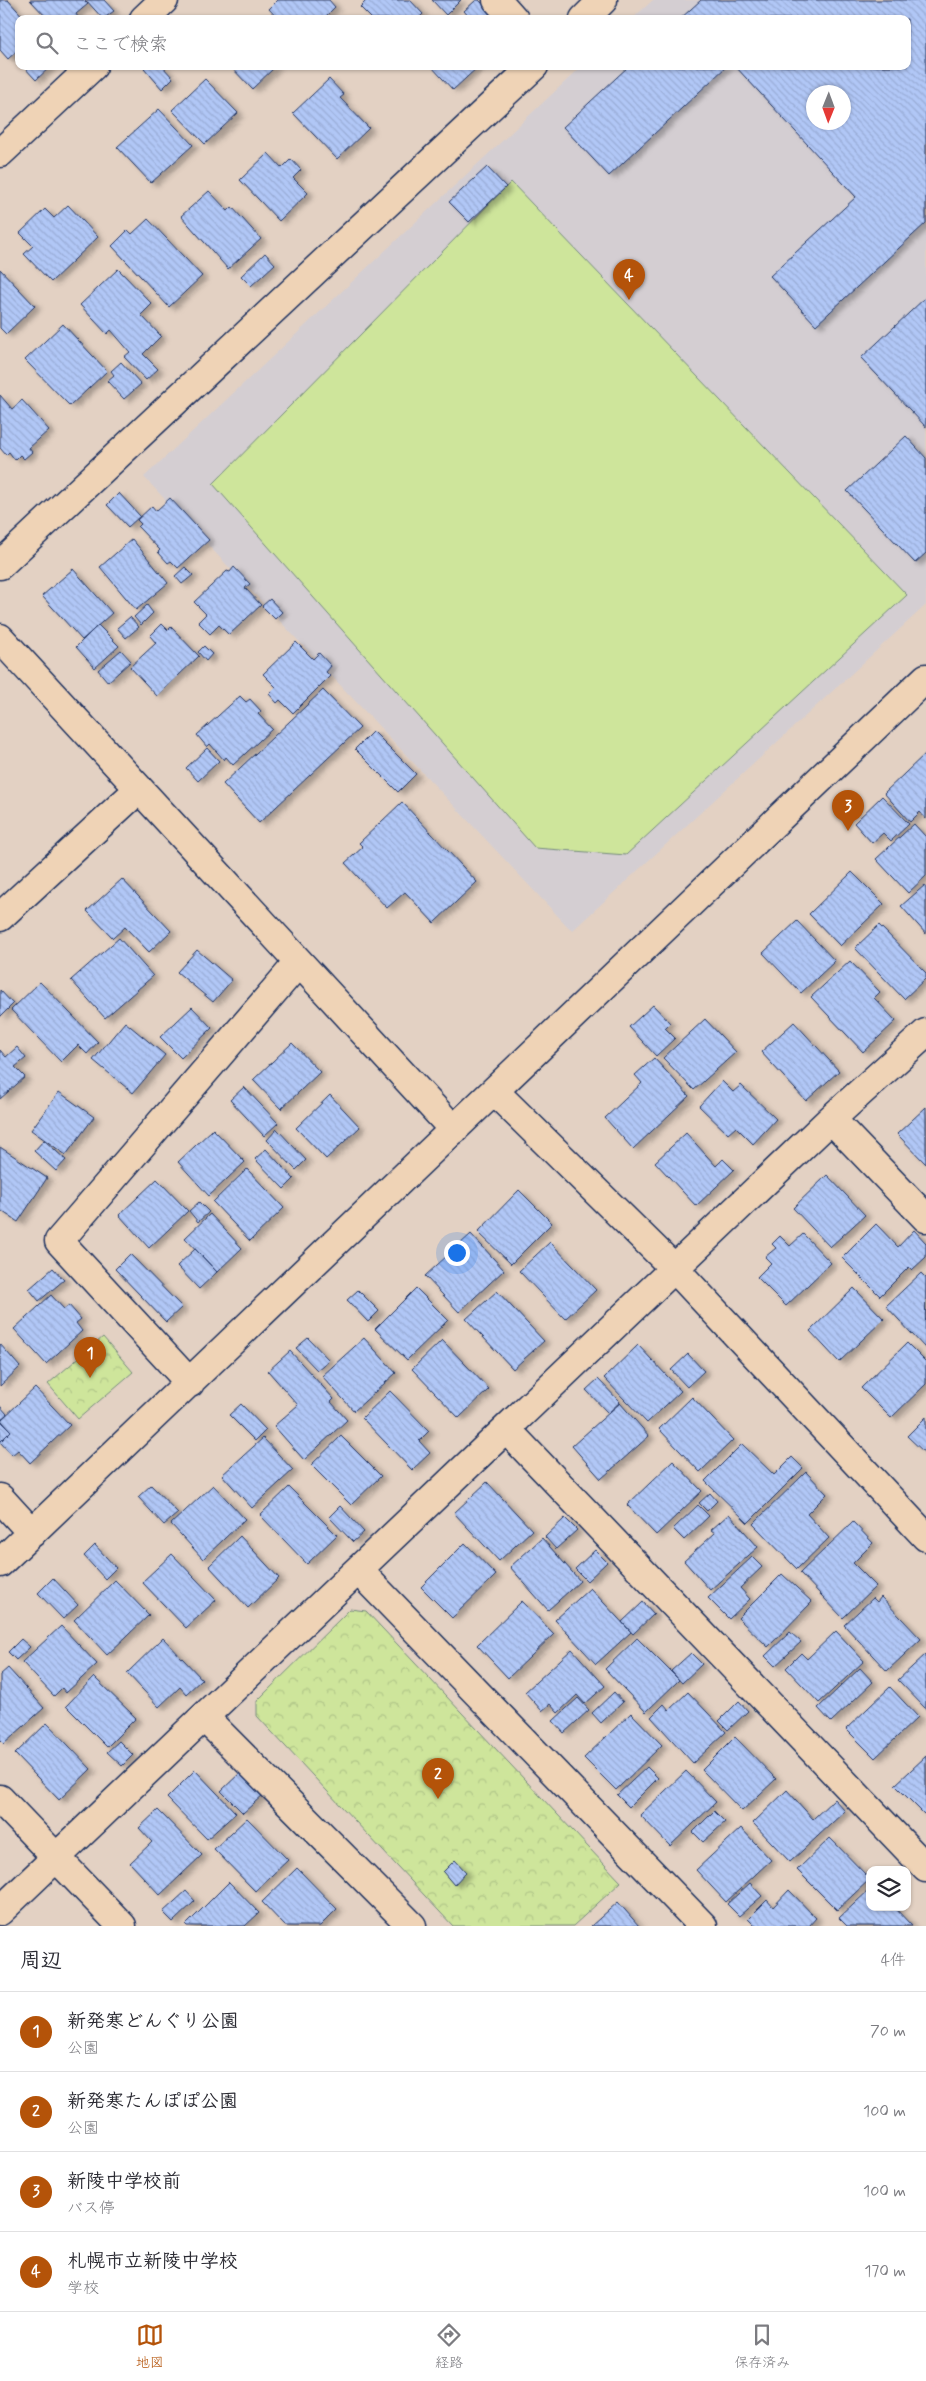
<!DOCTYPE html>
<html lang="ja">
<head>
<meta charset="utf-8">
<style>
  :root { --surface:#fff; --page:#f2f2f3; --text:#2b2b33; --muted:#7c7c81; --line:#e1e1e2; --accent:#b45309 }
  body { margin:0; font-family:Mynerve,"Klee One",sans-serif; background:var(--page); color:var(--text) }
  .controls { position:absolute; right:15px; bottom:15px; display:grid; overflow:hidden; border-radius:10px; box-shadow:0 1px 4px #0004 }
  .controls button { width:45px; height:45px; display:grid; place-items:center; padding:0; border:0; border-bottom:1px solid var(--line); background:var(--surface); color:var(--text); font:25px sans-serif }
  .compass { position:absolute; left:806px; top:85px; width:45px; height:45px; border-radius:50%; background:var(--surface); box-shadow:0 1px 4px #0004; rotate:181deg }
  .you { position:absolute; left:456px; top:1252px; width:18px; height:18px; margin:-12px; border:4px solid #fff; border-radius:50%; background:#1a73e8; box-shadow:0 0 0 8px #1a73e833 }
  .badge { display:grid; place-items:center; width:32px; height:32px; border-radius:50%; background:var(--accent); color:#fff; font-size:16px; font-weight:700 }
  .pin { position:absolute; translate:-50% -41px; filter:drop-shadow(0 1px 2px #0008) }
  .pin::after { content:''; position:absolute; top:26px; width:18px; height:15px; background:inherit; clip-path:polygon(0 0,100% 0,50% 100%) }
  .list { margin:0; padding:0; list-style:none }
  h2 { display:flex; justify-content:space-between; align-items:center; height:65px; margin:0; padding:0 20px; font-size:21px }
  h2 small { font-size:16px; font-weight:400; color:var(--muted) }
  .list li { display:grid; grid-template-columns:32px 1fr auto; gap:15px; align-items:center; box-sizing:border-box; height:80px; padding:0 20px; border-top:1px solid var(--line) }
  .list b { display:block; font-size:19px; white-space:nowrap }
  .list p { margin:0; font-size:16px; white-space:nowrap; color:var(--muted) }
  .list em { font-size:16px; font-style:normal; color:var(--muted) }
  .icon { flex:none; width:28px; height:28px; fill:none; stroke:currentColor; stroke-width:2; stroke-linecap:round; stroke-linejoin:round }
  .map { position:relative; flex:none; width:926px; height:1926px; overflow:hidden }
  .search { position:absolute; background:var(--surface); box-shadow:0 1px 4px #0004; left:15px; right:15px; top:15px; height:55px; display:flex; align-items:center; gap:12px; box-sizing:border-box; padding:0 18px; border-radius:10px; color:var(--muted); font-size:19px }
  .sheet { height:385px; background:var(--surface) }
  nav { display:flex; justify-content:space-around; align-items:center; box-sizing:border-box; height:70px; border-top:1px solid var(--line); background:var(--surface); font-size:14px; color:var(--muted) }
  nav a { display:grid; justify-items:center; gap:2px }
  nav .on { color:var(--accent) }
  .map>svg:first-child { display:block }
  .built { fill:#d4ced2; fill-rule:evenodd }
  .green { fill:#cee59b; stroke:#748a7c }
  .park { fill:url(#park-crowns); stroke:#748a7c }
  .building { fill:url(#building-back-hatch); stroke:#1b2f5e; fill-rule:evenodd; filter:url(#shadow) }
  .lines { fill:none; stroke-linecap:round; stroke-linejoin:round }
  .minor-casing { stroke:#1b2f5e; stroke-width:31 }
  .minor { stroke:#efd3b6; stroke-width:28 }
</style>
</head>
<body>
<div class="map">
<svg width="926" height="1926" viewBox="0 0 926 1926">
  <defs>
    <pattern id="park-crowns" width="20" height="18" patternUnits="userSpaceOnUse" patternTransform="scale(1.25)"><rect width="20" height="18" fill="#cee59b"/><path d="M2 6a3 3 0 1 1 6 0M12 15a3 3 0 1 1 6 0" fill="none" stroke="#b0c588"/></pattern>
    <pattern id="building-back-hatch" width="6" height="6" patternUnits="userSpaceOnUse" patternTransform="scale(1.25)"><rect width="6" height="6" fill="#b1c7f6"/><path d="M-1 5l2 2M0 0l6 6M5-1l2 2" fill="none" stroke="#98abd5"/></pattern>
    <filter id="shadow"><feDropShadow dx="5.5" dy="3" stdDeviation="2.5" flood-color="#0004"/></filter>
  </defs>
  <rect width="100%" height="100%" fill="#e3d1c3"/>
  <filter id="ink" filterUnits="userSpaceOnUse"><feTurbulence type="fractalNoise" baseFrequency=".02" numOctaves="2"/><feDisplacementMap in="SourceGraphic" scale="10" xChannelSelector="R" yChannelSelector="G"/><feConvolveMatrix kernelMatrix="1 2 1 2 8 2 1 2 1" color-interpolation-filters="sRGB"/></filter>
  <g filter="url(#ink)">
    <path class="built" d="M 653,0 L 926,0 L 926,605 L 572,931 L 144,477 L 582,66 L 907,66 L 907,19 L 632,19 ZM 814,92 L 844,92 L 844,122 L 814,122 Z"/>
    <path class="green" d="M 511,182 L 907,595 L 626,855 L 535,848 L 213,484 Z"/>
    <path class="park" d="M 103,1337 L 133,1372 L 78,1419 L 48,1384 Z
      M 350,1609 L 366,1611 L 621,1882 L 573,1926 L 453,1926 L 257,1716 L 257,1701 Z"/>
    <path class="building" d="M 0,0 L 8,0 L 25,19 L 19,19 L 19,49 L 8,59 L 0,50 Z
      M 30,0 L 84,0 L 88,4 L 76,14 L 79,19 L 48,19 Z
      M 86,0 L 104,0 L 114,11 L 103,19 Z
      M 278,0 L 329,0 L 335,7 L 323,19 L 278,19 L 269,9 Z
      M 367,0 L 410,0 L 423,14 L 418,19 L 372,19 L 360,7 Z
      M 432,0 L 461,0 L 446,15 Z
      M 476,0 L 479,0 L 497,19 L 471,19 L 464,11 Z
      M 701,0 L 926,0 L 926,223 L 816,325 L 770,276 L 856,197 L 735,66 L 907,66 L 907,19 L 680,19 ZM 814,92 L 844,92 L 844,122 L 814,122 Z
      M 23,66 L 51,66 L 36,80 Z
      M 146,66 L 162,66 L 173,78 L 162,89 L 144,68 Z
      M 230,66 L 276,66 L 252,89 Z
      M 431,66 L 479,66 L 453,90 Z
      M 629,66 L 727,66 L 609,176 L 563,127 Z
      M 205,79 L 238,113 L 205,144 L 172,110 Z
      M 329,79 L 344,95 L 340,98 L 369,128 L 337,159 L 293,113 Z
      M 159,109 L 193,145 L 151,183 L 117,147 Z
      M 268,153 L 282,168 L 291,159 L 301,170 L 293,178 L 308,193 L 279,221 L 240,180 Z
      M 487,167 L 506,187 L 469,222 L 449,202 Z
      M 209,191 L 228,211 L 232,207 L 261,239 L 228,269 L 181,216 Z
      M 68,205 L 98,237 L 51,282 L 24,254 L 33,246 L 20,233 L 45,209 L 54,218 Z
      M 148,219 L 202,276 L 169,307 L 112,246 L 128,230 L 132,234 Z
      M 265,253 L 275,264 L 251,286 L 241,276 Z
      M 0,269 L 35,306 L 6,334 L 0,328 Z
      M 118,269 L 152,304 L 141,315 L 161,336 L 143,354 L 158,369 L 146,380 L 124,357 L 130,352 L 111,330 L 107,334 L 80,305 Z
      M 926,297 L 926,427 L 861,358 Z
      M 63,324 L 107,371 L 70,406 L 25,360 Z
      M 121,362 L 141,384 L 124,399 L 107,381 L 114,375 L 111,371 Z
      M 0,395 L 12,409 L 22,400 L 49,430 L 29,448 L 32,452 L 24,459 L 20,455 L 15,460 L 9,452 L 6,455 L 0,448 Z
      M 906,436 L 926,458 L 926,553 L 915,563 L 847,491 Z
      M 119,493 L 140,516 L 128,527 L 107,505 Z
      M 170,498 L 209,540 L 178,568 L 171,561 L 168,563 L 158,552 L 160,550 L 138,527 L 141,524 L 137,520 L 152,506 L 156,511 Z
      M 132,539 L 168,583 L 136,610 L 100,567 Z
      M 185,567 L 193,575 L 182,584 L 175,576 Z
      M 234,567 L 250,584 L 245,588 L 261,605 L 229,635 L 219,625 L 210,634 L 198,622 L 206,614 L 194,602 L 227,571 L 230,572 Z
      M 73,569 L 112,613 L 82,640 L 42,596 Z
      M 270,599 L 282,612 L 275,619 L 262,606 Z
      M 147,605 L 153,613 L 141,625 L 134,617 Z
      M 130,617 L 139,627 L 126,638 L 117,628 Z
      M 162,624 L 168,630 L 171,627 L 199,656 L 157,696 L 130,667 L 156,643 L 150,636 Z
      M 98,625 L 119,646 L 95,668 L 76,647 Z
      M 296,642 L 313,659 L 319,653 L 331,666 L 326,672 L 330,676 L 293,713 L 280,700 L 277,703 L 269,694 L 276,687 L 263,674 Z
      M 204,646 L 212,654 L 206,661 L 198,652 Z
      M 121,650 L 131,661 L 108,682 L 98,670 Z
      M 323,690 L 360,728 L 259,823 L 223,784 Z
      M 240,696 L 246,702 L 250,699 L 261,711 L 258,714 L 272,729 L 233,765 L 226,757 L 224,760 L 210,744 L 207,747 L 197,735 Z
      M 373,731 L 416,774 L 398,792 L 355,749 Z
      M 207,748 L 219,761 L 198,781 L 186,768 Z
      M 926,753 L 926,819 L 920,812 L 910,822 L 884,793 Z
      M 882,796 L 909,824 L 891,841 L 883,833 L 872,843 L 854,823 Z
      M 402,802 L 477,882 L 434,923 L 405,892 L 387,908 L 345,863 L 363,847 L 359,843 Z
      M 914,824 L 926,837 L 926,876 L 908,893 L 876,859 Z
      M 852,872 L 884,904 L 840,946 L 809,914 Z
      M 122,879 L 171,931 L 149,952 L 125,927 L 113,938 L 87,911 Z
      M 925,885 L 926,887 L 926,934 L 901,906 Z
      M 797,921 L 835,961 L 801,993 L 763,953 Z
      M 879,925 L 926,973 L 926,978 L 904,999 L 855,948 Z
      M 119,938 L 153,976 L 105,1018 L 71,980 Z
      M 197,950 L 232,980 L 213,1002 L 177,972 Z
      M 850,961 L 880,992 L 874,998 L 896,1021 L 863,1052 L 811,997 Z
      M 40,982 L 98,1042 L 87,1054 L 78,1045 L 61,1062 L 11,1010 Z
      M 0,990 L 13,1004 L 0,1017 Z
      M 653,1005 L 670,1023 L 665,1028 L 675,1038 L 656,1056 L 629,1027 Z
      M 192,1007 L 212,1028 L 181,1058 L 160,1037 Z
      M 705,1019 L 736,1052 L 694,1090 L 663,1058 Z
      M 125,1022 L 165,1055 L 133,1093 L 93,1060 Z
      M 794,1022 L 839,1071 L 806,1101 L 761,1052 Z
      M 292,1043 L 320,1072 L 281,1109 L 253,1080 Z
      M 17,1047 L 26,1058 L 15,1067 L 25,1077 L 0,1099 L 0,1050 L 6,1057 Z
      M 654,1058 L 689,1096 L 633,1149 L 605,1118 L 642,1083 L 635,1075 Z
      M 722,1081 L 733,1092 L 741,1085 L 776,1119 L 753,1144 L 736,1127 L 728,1134 L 699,1106 Z
      M 244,1087 L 278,1123 L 264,1136 L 230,1100 Z
      M 59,1092 L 94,1117 L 66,1155 L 31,1130 Z
      M 330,1095 L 360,1127 L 326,1159 L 296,1128 Z
      M 926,1107 L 926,1164 L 897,1134 Z
      M 213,1129 L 245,1162 L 209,1196 L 178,1162 Z
      M 277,1129 L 306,1160 L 296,1170 L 267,1140 Z
      M 686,1133 L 716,1166 L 723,1159 L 734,1170 L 696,1206 L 655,1162 Z
      M 44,1140 L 66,1160 L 56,1171 L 34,1151 Z
      M 0,1147 L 47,1178 L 18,1222 L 0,1210 Z
      M 266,1149 L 294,1179 L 284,1189 L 255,1159 Z
      M 247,1169 L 284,1208 L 250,1241 L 213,1202 Z
      M 827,1175 L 865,1215 L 830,1247 L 793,1208 Z
      M 157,1179 L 188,1211 L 149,1248 L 119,1215 Z
      M 519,1190 L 552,1223 L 511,1264 L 478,1232 Z
      M 199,1202 L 209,1212 L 198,1222 L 189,1211 Z
      M 210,1214 L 242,1248 L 217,1272 L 185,1238 Z
      M 876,1224 L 898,1247 L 914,1230 L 926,1243 L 926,1257 L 912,1270 L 909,1267 L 880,1296 L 842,1258 Z
      M 471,1234 L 504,1270 L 459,1312 L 425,1276 Z
      M 803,1234 L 831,1263 L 786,1306 L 757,1277 L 771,1263 L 765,1257 L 776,1248 L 772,1244 L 780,1236 L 790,1246 Z
      M 550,1242 L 596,1290 L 565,1319 L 519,1271 Z
      M 195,1249 L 217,1272 L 199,1289 L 177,1266 Z
      M 130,1254 L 182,1307 L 166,1322 L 115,1269 Z
      M 53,1268 L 64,1280 L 39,1301 L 29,1289 Z
      M 921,1273 L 926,1278 L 925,1348 L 886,1306 Z
      M 416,1288 L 448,1320 L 407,1360 L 375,1329 Z
      M 854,1288 L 884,1319 L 839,1362 L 810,1331 Z
      M 358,1290 L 379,1311 L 368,1322 L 347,1300 Z
      M 497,1291 L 544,1341 L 513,1369 L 466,1319 Z
      M 51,1295 L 64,1309 L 69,1305 L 81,1319 L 76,1323 L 82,1331 L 46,1364 L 14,1329 Z
      M 308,1338 L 329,1360 L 317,1370 L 296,1348 Z
      M 364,1338 L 396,1373 L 354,1411 L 322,1376 Z
      M 442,1340 L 489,1389 L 459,1418 L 412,1369 Z
      M 907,1343 L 926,1362 L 926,1384 L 891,1418 L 861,1388 Z
      M 0,1344 L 20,1367 L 0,1386 Z
      M 638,1345 L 681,1391 L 647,1423 L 604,1378 Z
      M 290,1351 L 334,1399 L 331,1402 L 347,1420 L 304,1460 L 274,1426 L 298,1405 L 268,1371 Z
      M 688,1354 L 704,1371 L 687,1387 L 671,1370 Z
      M 598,1379 L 620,1402 L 608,1413 L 586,1390 Z
      M 35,1388 L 70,1425 L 30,1463 L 18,1450 L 12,1455 L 0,1442 L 11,1431 L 1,1420 Z
      M 390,1391 L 429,1431 L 419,1441 L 430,1453 L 412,1470 L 362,1418 Z
      M 692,1397 L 733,1440 L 700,1472 L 659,1429 Z
      M 620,1403 L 649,1436 L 601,1479 L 572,1446 Z
      M 241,1404 L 266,1430 L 255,1441 L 229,1415 Z
      M 0,1406 L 7,1414 L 0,1420 L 11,1431 L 0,1442 Z
      M 926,1417 L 926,1454 L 907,1436 Z
      M 341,1436 L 381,1476 L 351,1505 L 311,1465 Z
      M 263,1438 L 293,1470 L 252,1508 L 222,1475 Z
      M 742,1444 L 774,1475 L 792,1457 L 803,1468 L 748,1523 L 705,1481 Z
      M 673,1461 L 702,1491 L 656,1535 L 627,1505 Z
      M 806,1472 L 827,1494 L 807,1514 L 829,1538 L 797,1569 L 753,1524 Z
      M 487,1482 L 532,1530 L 499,1561 L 454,1513 Z
      M 151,1485 L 178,1513 L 164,1525 L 138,1497 Z
      M 213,1485 L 245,1519 L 203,1559 L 171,1524 Z
      M 289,1487 L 337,1535 L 307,1564 L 260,1515 Z
      M 710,1493 L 717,1501 L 707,1511 L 699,1503 Z
      M 698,1505 L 709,1516 L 684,1540 L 673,1529 Z
      M 340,1506 L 364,1532 L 353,1542 L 329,1517 Z
      M 729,1514 L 758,1547 L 710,1590 L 684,1561 L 715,1533 L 711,1530 Z
      M 565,1518 L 577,1530 L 556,1549 L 545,1537 Z
      M 853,1522 L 873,1543 L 853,1563 L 876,1586 L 843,1618 L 800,1573 Z
      M 240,1536 L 279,1578 L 248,1608 L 209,1566 Z
      M 542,1538 L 580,1581 L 548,1610 L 510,1567 Z
      M 465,1543 L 496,1575 L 452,1618 L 421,1587 Z
      M 95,1545 L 116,1568 L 105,1579 L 84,1556 Z
      M 595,1550 L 607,1562 L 587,1581 L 575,1569 Z
      M 172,1554 L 216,1600 L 186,1628 L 142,1582 Z
      M 752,1557 L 762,1567 L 740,1588 L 750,1599 L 729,1619 L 708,1598 Z
      M 782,1574 L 812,1602 L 768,1647 L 738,1618 Z
      M 53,1578 L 78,1605 L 63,1619 L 38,1593 Z
      M 115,1580 L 149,1615 L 107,1655 L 74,1620 Z
      M 590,1588 L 631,1632 L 596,1664 L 555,1620 Z
      M 881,1597 L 921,1639 L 887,1671 L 844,1625 L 873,1598 L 877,1602 Z
      M 522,1601 L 554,1634 L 508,1678 L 477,1645 Z
      M 643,1602 L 654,1614 L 633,1634 L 622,1622 Z
      M 61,1626 L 97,1664 L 66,1693 L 62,1688 L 54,1696 L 22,1662 Z
      M 836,1631 L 864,1661 L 819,1703 L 786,1668 L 801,1653 L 807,1659 Z
      M 790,1632 L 801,1642 L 775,1666 L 765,1656 Z
      M 163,1638 L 202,1679 L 186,1694 L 180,1687 L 159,1707 L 127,1673 Z
      M 637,1638 L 679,1680 L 646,1712 L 605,1669 Z
      M 21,1639 L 30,1647 L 16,1660 L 8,1652 Z
      M 572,1649 L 605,1686 L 585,1704 L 577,1695 L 558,1713 L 550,1704 L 542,1711 L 525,1692 Z
      M 691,1653 L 702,1664 L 682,1683 L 671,1671 Z
      M 926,1654 L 926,1709 L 898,1680 Z
      M 8,1668 L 44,1708 L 4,1744 L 0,1740 L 0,1675 Z
      M 860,1668 L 873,1682 L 831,1722 L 818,1708 Z
      M 94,1677 L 136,1718 L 107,1747 L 66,1706 Z
      M 890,1687 L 918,1717 L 875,1758 L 846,1729 Z
      M 614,1692 L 623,1702 L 601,1723 L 592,1713 Z
      M 688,1692 L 726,1732 L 693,1763 L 651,1717 L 664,1704 L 669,1710 Z
      M 578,1698 L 589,1710 L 564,1733 L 553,1721 Z
      M 739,1701 L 748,1711 L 728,1730 L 719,1721 Z
      M 631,1713 L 662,1745 L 616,1790 L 584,1758 Z
      M 47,1723 L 91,1769 L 59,1800 L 15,1754 Z
      M 735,1737 L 776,1779 L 742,1811 L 702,1770 Z
      M 119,1741 L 133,1755 L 122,1766 L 107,1752 Z
      M 926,1756 L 926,1812 L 924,1814 L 895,1785 Z
      M 647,1767 L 658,1778 L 629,1807 L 617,1795 Z
      M 195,1770 L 236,1813 L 207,1839 L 167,1798 Z
      M 242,1771 L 264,1794 L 243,1813 L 221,1791 Z
      M 686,1771 L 716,1802 L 670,1846 L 640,1815 Z
      M 787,1790 L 813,1819 L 834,1799 L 845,1811 L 790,1862 L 753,1823 Z
      M 158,1810 L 202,1855 L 160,1895 L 130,1863 L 152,1842 L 139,1828 Z
      M 714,1811 L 725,1822 L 703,1842 L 693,1832 Z
      M 247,1818 L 288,1860 L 255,1891 L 214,1849 Z
      M 741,1828 L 771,1860 L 726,1902 L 696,1870 Z
      M 830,1838 L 870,1879 L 837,1910 L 797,1870 Z
      M 455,1860 L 466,1872 L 454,1885 L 443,1872 Z
      M 297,1868 L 337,1909 L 320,1926 L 285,1926 L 262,1902 Z
      M 229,1882 L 259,1913 L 245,1926 L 187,1926 L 186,1925 Z
      M 750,1883 L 762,1896 L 739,1916 L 727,1904 Z
      M 870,1889 L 870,1907 L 894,1907 L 912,1926 L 847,1926 L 839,1918 Z
      M 789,1890 L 816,1918 L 809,1926 L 755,1926 L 748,1919 L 767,1900 L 773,1907 Z
      M 186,1891 L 195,1901 L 173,1922 L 163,1912 Z
      M 618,1902 L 639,1926 L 591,1926 Z"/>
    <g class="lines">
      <g class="minor-casing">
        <path id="minor" d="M 497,0 L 514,19
          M 144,19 L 164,0
          M 584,19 L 603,0
          M 0,153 L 93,66
          M 0,565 L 534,66
          M 0,638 L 454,1130
          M 0,917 L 139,789
          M 494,1091 L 674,1268 L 926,1537
          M 831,1119 L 926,1218
          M 190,1383 L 59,1241 L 299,962
          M 506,1429 L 926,1868
          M 0,1498 L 32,1533
          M 0,1563 L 926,678
          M 358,1570 L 703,1926
          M 204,1717 L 412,1926
          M 0,1799 L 122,1926
          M 0,1911 L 831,1119 L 926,1033"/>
      </g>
      <use href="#minor" class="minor"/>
    </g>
  </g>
</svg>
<div class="controls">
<button><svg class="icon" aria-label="layers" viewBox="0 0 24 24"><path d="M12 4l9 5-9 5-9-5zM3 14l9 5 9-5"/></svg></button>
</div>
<svg class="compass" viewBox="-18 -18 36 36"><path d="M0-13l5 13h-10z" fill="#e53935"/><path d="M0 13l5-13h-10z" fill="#7c7c81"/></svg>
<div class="you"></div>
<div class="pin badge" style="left:90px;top:1378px">1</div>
<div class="pin badge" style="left:438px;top:1799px">2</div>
<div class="pin badge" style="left:848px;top:831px">3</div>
<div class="pin badge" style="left:629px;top:300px">4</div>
<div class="search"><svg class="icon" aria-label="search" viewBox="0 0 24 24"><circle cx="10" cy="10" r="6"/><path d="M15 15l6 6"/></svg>ここで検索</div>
</div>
<section class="sheet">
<h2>周辺<small>4件</small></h2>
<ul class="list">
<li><span class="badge">1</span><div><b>新発寒どんぐり公園</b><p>公園</p></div><em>70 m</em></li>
<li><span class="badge">2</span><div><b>新発寒たんぽぽ公園</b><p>公園</p></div><em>100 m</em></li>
<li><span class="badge">3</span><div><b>新陵中学校前</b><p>バス停</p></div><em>100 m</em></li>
<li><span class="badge">4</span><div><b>札幌市立新陵中学校</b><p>学校</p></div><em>170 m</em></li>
</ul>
</section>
<nav>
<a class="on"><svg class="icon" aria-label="map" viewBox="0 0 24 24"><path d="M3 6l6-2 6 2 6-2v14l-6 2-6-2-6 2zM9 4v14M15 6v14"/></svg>地図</a>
<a><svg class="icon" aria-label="directions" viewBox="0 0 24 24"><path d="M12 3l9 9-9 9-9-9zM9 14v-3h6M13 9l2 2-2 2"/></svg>経路</a>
<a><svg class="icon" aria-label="saved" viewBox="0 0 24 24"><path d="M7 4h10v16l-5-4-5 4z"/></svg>保存済み</a>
</nav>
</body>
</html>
